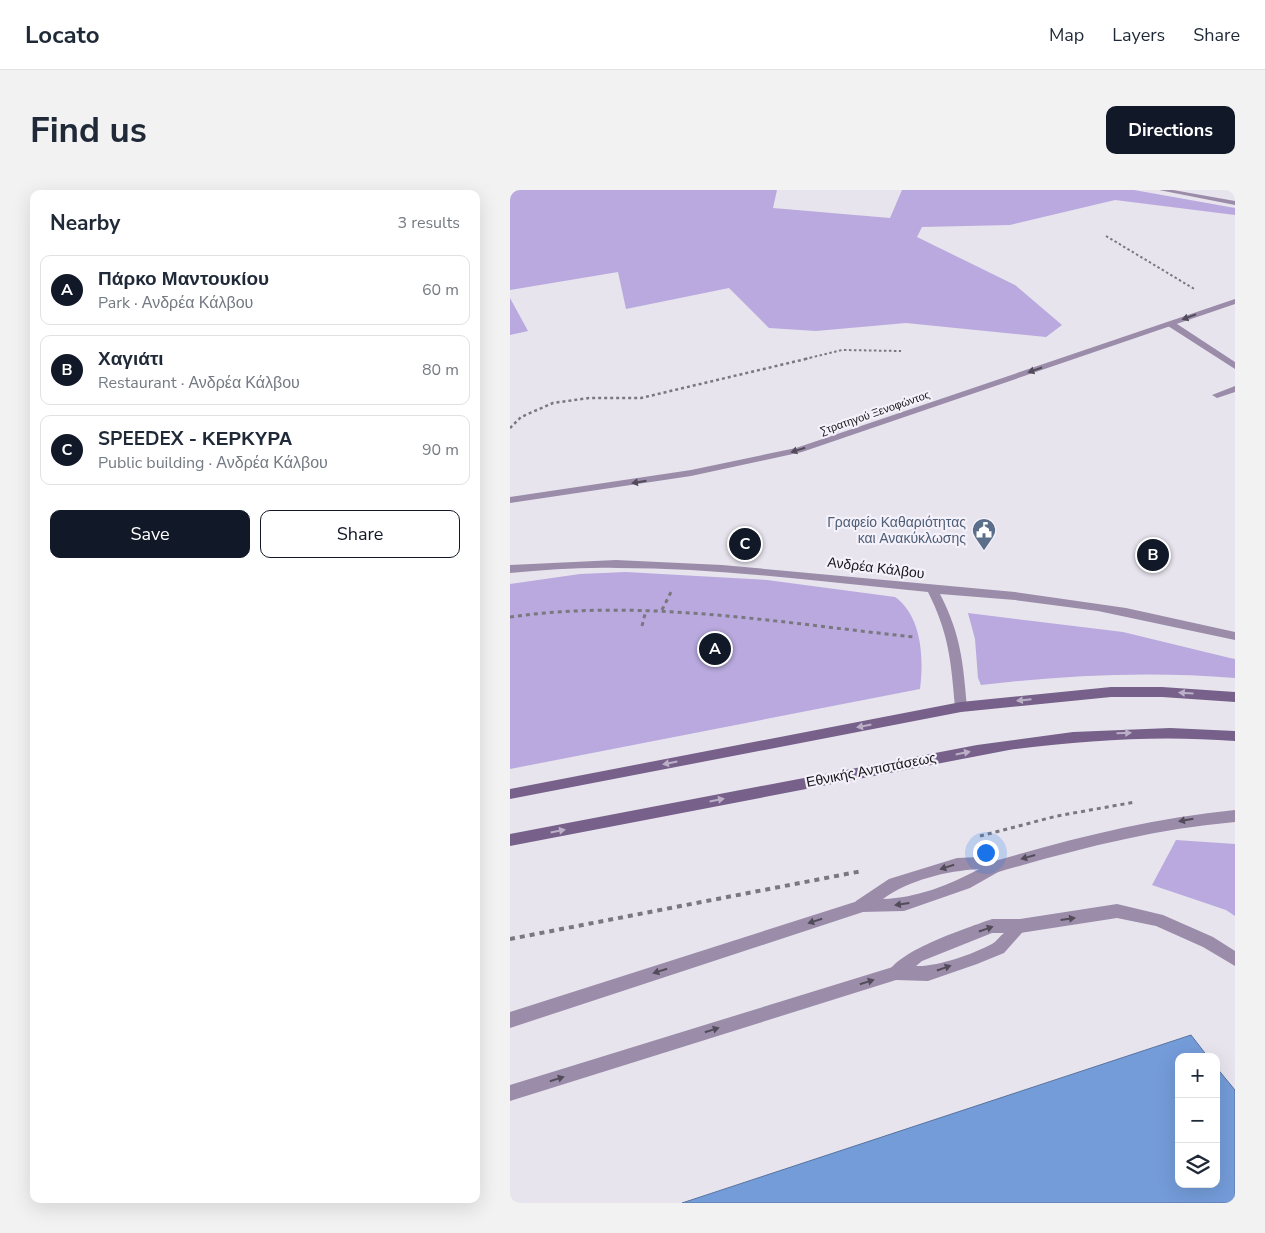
<!DOCTYPE html>
<html lang="en">
<head>
<meta charset="utf-8">
<style>
  :root { --surface:#fff; --page:#f2f2f3; --text:#1f2937; --muted:#747a83; --line:#e0e1e3; --accent:#111827 }
  body { margin:0; font-family:"Nunito Sans",sans-serif; background:var(--page); color:var(--text) }
  .controls { position:absolute; right:15px; bottom:15px; display:grid; overflow:hidden; border-radius:10px; box-shadow:0 5px 20px #0002 }
  .controls button { width:45px; height:45px; display:grid; place-items:center; padding:0; border:0; border-bottom:1px solid var(--line); background:var(--surface); color:var(--text); font:25px sans-serif }
  .you { position:absolute; left:475px; top:662px; width:18px; height:18px; margin:-12px; border:4px solid #fff; border-radius:50%; background:#1a73e8; box-shadow:0 0 0 8px #1a73e833 }
  .badge { display:grid; place-items:center; width:32px; height:32px; border-radius:50%; background:var(--accent); color:#fff; font-size:16px; font-weight:700 }
  .pin { position:absolute; translate:-50% -50%; border:2px solid #fff; box-shadow:0 1px 5px #0006 }
  .list { margin:0; padding:0; list-style:none }
  h2 { display:flex; justify-content:space-between; align-items:center; height:65px; margin:0; padding:0 20px; font-size:21px }
  h2 small { font-size:16px; font-weight:400; color:var(--muted) }
  .list li { display:grid; grid-template-columns:32px 1fr auto; gap:15px; align-items:center; box-sizing:border-box; height:70px; margin:0 10px 10px; padding:0 10px; border:1px solid var(--line); border-radius:10px }
  .list b { display:block; font-size:19px; white-space:nowrap }
  .list p { margin:0; font-size:16px; white-space:nowrap; color:var(--muted) }
  .list em { font-size:16px; font-style:normal; color:var(--muted) }
  .actions { display:flex; gap:10px; padding:15px 20px }
  .actions a { flex:1; padding:11px 0; border:1px solid var(--accent); border-radius:10px; text-align:center; font-size:18px; color:var(--accent) }
  .actions .main { background:var(--accent); color:#fff }
  .icon { flex:none; width:28px; height:28px; fill:none; stroke:currentColor; stroke-width:2; stroke-linecap:round; stroke-linejoin:round }
  .map { position:relative; flex:none; width:725px; height:1013px; overflow:hidden; border-radius:10px }
  header { display:flex; align-items:center; gap:30px; box-sizing:border-box; height:70px; padding:0 25px; background:var(--surface); border-bottom:1px solid var(--line) }
  header strong { font-size:24px }
  nav { display:flex; gap:28px; margin-inline-start:auto; font-size:18px }
  .intro { display:flex; align-items:center; justify-content:space-between; box-sizing:border-box; height:120px; padding:0 30px }
  h1 { margin:0; font-size:35px }
  .button { padding:12px 22px; border-radius:10px; background:var(--accent); color:#fff; font-size:18px; font-weight:700 }
  main { display:flex; gap:30px; padding:0 30px }
  aside { flex:1; background:var(--surface); border-radius:10px; box-shadow:0 5px 20px #0002 }
  .map>svg:first-child { display:block }
  .green { fill:#b9a9de }
  .water { fill:#749cd9; stroke:#58749f }
  .lines { fill:none; stroke-linecap:round; stroke-linejoin:round }
  .path-far3 { stroke:#7a787f; stroke-width:2; stroke-dasharray:2.5 2.5; stroke-linecap:butt }
  .path-far2 { stroke:#7a787f; stroke-width:2.5; stroke-dasharray:3 3; stroke-linecap:butt }
  .path-far1 { stroke:#7a787f; stroke-width:3; stroke-dasharray:4 4; stroke-linecap:butt }
  .path { stroke:#7a787f; stroke-width:4; stroke-dasharray:5 5; stroke-linecap:butt }
  .lane { fill:#9b8ca9; fill-rule:evenodd }
  .street { fill:#9b8ca9; fill-rule:evenodd }
  .secondary { fill:#77618a; fill-rule:evenodd }
  .oneway { fill:#524b59 }
  .oneway2 { fill:#bcb0c8 }
  .labels { text-anchor:middle; dominant-baseline:central; stroke-width:4.5; stroke-linejoin:round; paint-order:stroke }
  .far-street-label { font-size:11px; fill:#161518; stroke:#f4f1fb }
  .service-label { font-size:14px; fill:#4e5e75; stroke:#f4f1fb; text-anchor:end }
  .street-label { font-size:14px; fill:#161518; stroke:#f4f1fb }
</style>
</head>
<body>
<header>
<strong>Locato</strong>
<nav><a>Map</a><a>Layers</a><a>Share</a></nav>
</header>
<div class="intro"><h1>Find us</h1><a class="button">Directions</a></div>
<main>
<aside>
<h2>Nearby<small>3 results</small></h2>
<ul class="list">
<li><span class="badge">A</span><div><b>Πάρκο Μαντουκίου</b><p>Park · Ανδρέα Κάλβου</p></div><em>60 m</em></li>
<li><span class="badge">B</span><div><b>Χαγιάτι</b><p>Restaurant · Ανδρέα Κάλβου</p></div><em>80 m</em></li>
<li><span class="badge">C</span><div><b>SPEEDEX - ΚΕΡΚΥΡΑ</b><p>Public building · Ανδρέα Κάλβου</p></div><em>90 m</em></li>
</ul>
<div class="actions"><a class="main">Save</a><a>Share</a></div>
</aside>
<div class="map">
<svg width="725" height="1013" viewBox="0 0 725 1013">
  <rect width="100%" height="100%" fill="#e7e4ee"/>
  <path class="green" d="M 0,0 L 267,0 L 263,18 L 380,28 L 392,0 L 624,0 L 725,18 L 725,25 L 605,10 L 500,35 L 412,37 L 407,47 L 505,95 L 552,135 L 536,147 L 396,133 L 306,141 L 259,138 L 219,98 L 116,119 L 108,82 L 0,100 Z
    M 0,108 L 18,141 L 0,145 Z
    M 116,382 L 257,390 L 385,407 C 412,426 414,469 410,499 L 0,579 L 0,394 L 70,384 Z
    M 458,423 L 613,442 L 720,468 L 725,469 L 725,488 C 640,481 556,485 471,495 L 468,488 L 465,449 Z
    M 666,650 L 725,654 L 725,726 L 716,720 L 642,695 Z"/>
  <path class="water" d="M 681,845 L 698,867 L 669,867 L 669,994 L 706,994 L 706,877 L 725,900 L 725,1013 L 172,1013 Z"/>
  <g class="lines">
    <path class="path-far3" d="M 596,46 L 686,100
      M 295,169 L 332,160 L 391,161"/>
    <path class="path-far2" d="M 0,238 L 11,227 L 43,213 L 79,208 L 131,208 L 300,168"/>
    <path class="path-far1" d="M 152,420 L 162,400
      M 0,427 C 134,408 270,433 404,447
      M 132,436 L 136,420
      M 470,646 L 547,626 L 625,612"/>
    <path class="path" d="M 0,749 L 352,681"/>
    <path class="lane" d="M 658,132 L 664,132 L 725,172 L 725,179 L 658,136 Z
      M 725,196 L 725,202 L 707,208 L 702,205 Z
      M 469,667 L 490,673 L 492,677 L 490,681 L 460,698 L 394,721 L 351,722 L 346,721 L 344,716 L 346,711 L 379,689 L 447,668 ZM 469,679 C 440,695 406,708 373,709 C 399,690 436,681 469,679 Z
      M 482,729 L 510,729 L 515,731 L 518,736 L 494,763 L 467,774 L 418,791 L 386,790 L 380,788 L 378,783 C 389,760 457,738 482,729 ZM 482,743 L 494,743 C 490,746 487,751 482,754 C 463,764 427,777 406,776 L 412,771 Z"/>
    <path class="street" d="M 649,0 L 663,0 L 725,11 L 725,15 Z
      M 725,109 L 725,114 L 292,262 L 181,286 L 0,313 L 0,307 L 181,280 L 286,258 Z
      M 106,370 L 212,375 L 505,402 L 616,418 L 725,442 L 725,450 L 588,421 L 505,410 L 430,404 C 451,445 453,472 457,517 L 451,522 L 445,517 C 441,471 439,444 418,402 C 314,392 211,378 107,378 C 71,377 36,380 0,383 L 0,375 Z
      M 725,620 L 725,632 C 643,639 564,660 485,683 L 480,681 L 478,677 L 480,673 L 485,671 C 564,648 643,628 725,620 Z
      M 351,710 L 356,711 L 358,716 L 356,721 L 0,838 L 0,822 Z
      M 607,714 L 653,725 L 703,747 L 725,761 L 725,776 L 693,757 L 646,736 L 607,728 L 510,743 L 505,741 L 502,736 L 505,731 L 510,729 Z
      M 386,776 L 392,778 L 394,783 L 392,788 L 386,790 L 0,911 L 0,895 Z"/>
    <path class="secondary" d="M 601,497 L 652,497 L 725,502 L 725,512 L 652,507 L 601,507 L 451,522 L 0,609 L 0,599 L 451,512 Z
      M 660,538 L 725,541 L 725,551 C 649,545 575,550 499,560 L 0,656 L 0,644 L 467,555 L 563,542 Z"/>
  </g>
  <defs><path id="oneway-solid" d="M-6-.8H1V-3.2L6.5 0L1 3.2V.8H-6Z" transform="scale(1.25)"/></defs>
  <g class="oneway">
    <use href="#oneway-solid" transform="translate(679 127) rotate(160)"/>
    <use href="#oneway-solid" transform="translate(525 180) rotate(161)"/>
    <use href="#oneway-solid" transform="translate(288 260) rotate(163)"/>
    <use href="#oneway-solid" transform="translate(129 292) rotate(171)"/>
    <use href="#oneway-solid" transform="translate(676 630) rotate(170)"/>
    <use href="#oneway-solid" transform="translate(518 667) rotate(164)"/>
    <use href="#oneway-solid" transform="translate(437 677) rotate(162)"/>
    <use href="#oneway-solid" transform="translate(392 714) rotate(172)"/>
    <use href="#oneway-solid" transform="translate(558 729) rotate(-8)"/>
    <use href="#oneway-solid" transform="translate(305 731) rotate(162)"/>
    <use href="#oneway-solid" transform="translate(476 739) rotate(-19)"/>
    <use href="#oneway-solid" transform="translate(434 778) rotate(-19)"/>
    <use href="#oneway-solid" transform="translate(150 781) rotate(162)"/>
    <use href="#oneway-solid" transform="translate(357 792) rotate(-17)"/>
    <use href="#oneway-solid" transform="translate(202 840) rotate(-17)"/>
    <use href="#oneway-solid" transform="translate(47 889) rotate(-17)"/>
  </g>
  <g class="oneway2">
    <use href="#oneway-solid" transform="translate(676 503) rotate(-176)"/>
    <use href="#oneway-solid" transform="translate(514 510) rotate(174)"/>
    <use href="#oneway-solid" transform="translate(354 536) rotate(169)"/>
    <use href="#oneway-solid" transform="translate(614 543) rotate(-1)"/>
    <use href="#oneway-solid" transform="translate(453 563) rotate(-11)"/>
    <use href="#oneway-solid" transform="translate(160 573) rotate(169)"/>
    <use href="#oneway-solid" transform="translate(207 610) rotate(-11)"/>
    <use href="#oneway-solid" transform="translate(48 641) rotate(-11)"/>
  </g>
  <defs>
    <g id="civic-pin" transform="scale(1.25)"><path d="M0 17L-7.5 6A9.5 9.5 0 1 1 7.5 6Z" fill="#5c6f8a" stroke="#f4f1fb"/><path d="M-.6-6.5H3V-4.5H.6V-3L4-1V1h2V6H-6V1h2V-1L-.6-3ZM-1.2 2.5V6h2.4V2.5Z" fill="#fff"/></g>
  </defs>
  <g fill-rule="evenodd">
    <use href="#civic-pin" x="474" y="340"/>
  </g>
  <g class="labels">
    <g class="far-street-label">
      <text transform="translate(365 223) rotate(-19)">Στρατηγού Ξενοφώντος</text>
    </g>
    <g class="service-label">
      <text x="456" y="332">Γραφείο Καθαριότητας<tspan x="456" dy="16">και Ανακύκλωσης</tspan></text>
    </g>
    <g class="street-label">
      <text transform="translate(366 378) rotate(7)">Ανδρέα Κάλβου</text>
      <text transform="translate(361 580) rotate(-11)">Εθνικής Αντιστάσεως</text>
    </g>
  </g>
</svg>
<div class="controls">
<button>+</button>
<button>−</button>
<button><svg class="icon" aria-label="layers" viewBox="0 0 24 24"><path d="M12 4l9 5-9 5-9-5zM3 14l9 5 9-5"/></svg></button>
</div>
<div class="you"></div>
<div class="pin badge" style="left:205px;top:459px">A</div>
<div class="pin badge" style="left:643px;top:365px">B</div>
<div class="pin badge" style="left:235px;top:354px">C</div>
</div>
</main>
</body>
</html>
